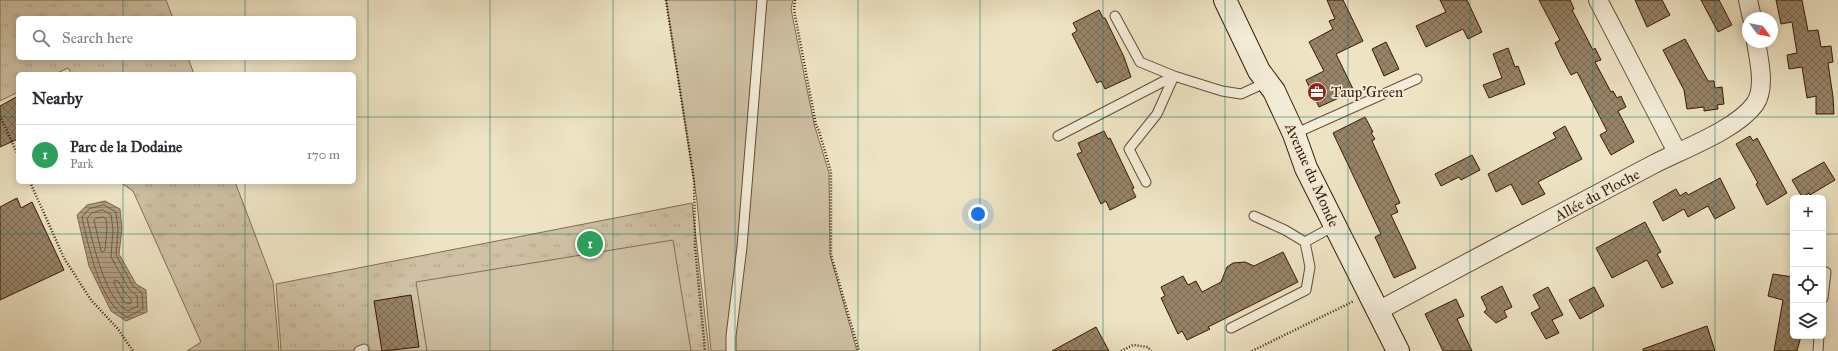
<!DOCTYPE html>
<html lang="en">
<head>
<meta charset="utf-8">
<style>
  :root { --surface:#fff; --page:#f7f7f7; --text:#2b2b33; --muted:#7c7c81; --line:#e1e1e2; --accent:#111827 }
  body { margin:0; font-family:"IM FELL Great Primer",serif; background:var(--page); color:var(--text) }
  .controls { position:absolute; right:12px; bottom:12px; display:grid; overflow:hidden; border-radius:6px; box-shadow:0 2px 10px #0003 }
  .controls button { width:36px; height:36px; display:grid; place-items:center; padding:0; border:0; border-bottom:1px solid var(--line); background:var(--surface); color:var(--text); font:20px sans-serif }
  .compass { position:absolute; left:1742px; top:12px; width:36px; height:36px; border-radius:50%; background:var(--surface); box-shadow:0 2px 10px #0003; rotate:122deg }
  .you { position:absolute; left:978px; top:214px; width:14px; height:14px; margin:-10px; border:3px solid #fff; border-radius:50%; background:#1a73e8; box-shadow:0 0 0 6px #1a73e833 }
  .badge { display:grid; place-items:center; width:26px; height:26px; border-radius:50%; background:var(--accent); color:#fff; font-size:13px; font-weight:700 }
  .pin { position:absolute; translate:-50% -50%; border:2px solid #fff; box-shadow:0 1px 4px #0006 }
  .list { margin:0; padding:0; list-style:none }
  h2 { display:flex; justify-content:space-between; align-items:center; height:52px; margin:0; padding:0 16px; font-size:17px }
  h2 small { font-size:13px; font-weight:400; color:var(--muted) }
  .list li { display:grid; grid-template-columns:26px 1fr auto; gap:12px; align-items:center; box-sizing:border-box; height:60px; padding:0 16px; border-top:1px solid var(--line) }
  .list b { display:block; font-size:15px; white-space:nowrap }
  .list p { margin:0; font-size:13px; white-space:nowrap; color:var(--muted) }
  .list em { font-size:13px; font-style:normal; color:var(--muted) }
  .icon { flex:none; width:22px; height:22px; fill:none; stroke:currentColor; stroke-width:2; stroke-linecap:round; stroke-linejoin:round }
  .map { position:relative; flex:none; width:1838px; height:351px; overflow:hidden }
  .search { position:absolute; background:var(--surface); box-shadow:0 2px 10px #0003; left:16px; top:16px; width:340px; height:44px; display:flex; align-items:center; gap:10px; box-sizing:border-box; padding:0 14px; border-radius:6px; color:var(--muted); font-size:15px }
  .panel { position:absolute; background:var(--surface); box-shadow:0 2px 10px #0003; left:16px; top:72px; width:340px; height:112px; border-radius:6px }
  .map>svg:first-child { display:block }
  .grass { fill:url(#grass-tufts); stroke:#846d54 }
  .garden { fill:#cfc1a4; stroke:#846d54 }
  .water { fill:url(#water-rules); stroke:#806951 }
  .lines { fill:none; stroke-linecap:round; stroke-linejoin:round }
  .shore { stroke:#745c44; stroke-width:1 }
  .building { fill:url(#building-cross-hatch); stroke:#381905 }
  .lane-casing { stroke:#664c35; stroke-width:11 }
  .street-casing { stroke:#664c35; stroke-width:20 }
  .secondary-casing { stroke:#381905; stroke-width:24 }
  .path { stroke:#381905; stroke-width:2.5; stroke-dasharray:1 2; stroke-linecap:butt }
  .lane { stroke:#f4edd9; stroke-width:9 }
  .street { stroke:#f4edd9; stroke-width:18 }
  .secondary { stroke:#f4edd9; stroke-width:22 }
  .grid { fill:none; stroke:#0f766e; stroke-width:1; stroke-opacity:0.55 }
  .labels { text-anchor:middle; dominant-baseline:central; stroke-width:3.5; stroke-linejoin:round; paint-order:stroke }
  .poi-label { font-size:15px; fill:#381905; stroke:#f4edd9; text-anchor:start }
  .street-label { font-size:15px; fill:#381905; stroke:#f4edd9 }
</style>
</head>
<body>
<div class="map">
<svg width="1838" height="351" viewBox="0 0 1838 351">
  <defs>
    <pattern id="grass-tufts" width="24" height="20" patternUnits="userSpaceOnUse"><rect width="24" height="20" fill="#cfc1a4"/><path d="M3 7l-1-3M5 7V3M7 7l1-3M15 17l-1-3M17 17v-4M19 17l1-3" fill="none" stroke="#b2a58c"/></pattern>
    <pattern id="water-rules" width="6" height="5" patternUnits="userSpaceOnUse"><rect width="6" height="5" fill="#b09f83"/><path d="M0 2.5h6" fill="none" stroke="#908169"/></pattern>
    <pattern id="building-cross-hatch" width="8" height="8" patternUnits="userSpaceOnUse"><rect width="8" height="8" fill="#978368"/><path d="M0 0l8 8M0 8l8-8" fill="none" stroke="#7c6a54"/></pattern>
  </defs>
  <rect width="100%" height="100%" fill="#eee4c4"/>
  <filter id="stains"><feTurbulence type="fractalNoise" baseFrequency=".005" numOctaves="4"/><feColorMatrix values="0 0 0 0 .2 0 0 0 0 .09 0 0 0 0 .02 0 0 0 .5 -.17"/></filter>
  <radialGradient id="worn" r=".72"><stop offset=".6" stop-color="#630" stop-opacity="0"/><stop offset="1" stop-color="#630" stop-opacity=".3"/></radialGradient>
  <path class="grass" d="M 0,0 L 166,0 L 173,18 L 18,18 L 18,58 L 188,58 L 194,74 L 72,74 L 68,68 L 55,74 L 18,74 L 18,92 L 0,101 Z
    M 120,182 L 235,182 L 273,282 L 279,351 L 187,351 L 201,342 L 133,191 Z
    M 692,203 L 709,351 L 281,351 L 276,284 Z"/>
  <path class="garden" d="M 666,0 L 793,0 L 791,9 L 814,124 L 829,173 L 830,255 L 857,351 L 711,351 L 697,201 Z
    M 673,240 L 691,351 L 427,351 L 416,282 Z"/>
  <path class="water" d="M 105,201 L 120,209 L 122,229 L 119,254 L 136,284 L 146,290 L 147,312 L 126,321 L 111,311 L 89,266 L 77,215 L 87,205 Z"/>
  <g class="lines">
    <path class="shore" d="M 104,205 L 116,212 L 118,229 L 116,255 L 133,286 L 142,293 L 143,309 L 127,317 C 100,305 88,244 82,217 L 89,209 Z
      M 103,210 L 111,215 L 113,229 L 111,257 L 129,289 L 137,296 L 138,306 L 128,311 C 106,302 92,241 87,218 L 92,213 Z
      M 103,217 L 106,219 L 107,229 L 105,250 L 103,252 L 101,251 L 94,220 L 95,219 Z
      M 115,280 L 118,281 L 125,293 L 131,299 L 131,303 L 128,304 L 123,301 L 114,283 Z"/>
  </g>
  <path class="building" d="M 1327,0 L 1343,0 L 1363,41 L 1336,54 L 1354,91 L 1319,107 L 1306,80 L 1324,71 L 1309,42 L 1333,29 L 1329,21 L 1335,19 Z
    M 1440,0 L 1467,0 L 1482,32 L 1468,39 L 1463,29 L 1426,47 L 1416,26 L 1446,12 Z
    M 1539,0 L 1570,0 L 1574,9 L 1572,10 L 1593,50 L 1595,48 L 1601,60 L 1595,62 L 1611,92 L 1613,91 L 1617,98 L 1621,96 L 1626,107 L 1618,111 L 1634,142 L 1611,155 L 1600,135 L 1607,131 L 1577,72 L 1571,75 L 1561,56 L 1555,43 L 1560,40 Z
    M 1635,0 L 1662,0 L 1670,15 L 1647,27 Z
    M 1701,0 L 1719,0 L 1732,25 L 1718,32 Z
    M 1776,0 L 1802,0 L 1808,31 L 1818,30 L 1821,47 L 1831,46 L 1833,62 L 1828,63 L 1833,97 L 1834,114 L 1816,114 L 1816,96 L 1807,98 L 1802,67 L 1789,69 L 1787,55 L 1797,53 L 1792,22 L 1781,24 Z
    M 1099,10 L 1103,18 L 1105,18 L 1124,57 L 1131,77 L 1105,89 L 1101,81 L 1097,83 L 1072,34 L 1077,31 L 1073,23 Z
    M 1685,39 L 1708,81 L 1714,81 L 1715,88 L 1722,87 L 1724,104 L 1717,105 L 1718,109 L 1704,111 L 1704,107 L 1687,109 L 1684,90 L 1663,50 Z
    M 1386,42 L 1399,69 L 1384,76 L 1372,49 Z
    M 1508,48 L 1515,67 L 1518,66 L 1525,84 L 1489,98 L 1483,85 L 1502,78 L 1493,54 Z
    M 18,96 L 18,139 L 0,147 L 0,106 Z
    M 1365,117 L 1373,132 L 1371,133 L 1375,139 L 1372,141 L 1400,203 L 1395,205 L 1398,212 L 1391,215 L 1416,268 L 1394,278 L 1375,237 L 1381,234 L 1333,133 Z
    M 1565,126 L 1582,159 L 1538,182 L 1545,194 L 1522,205 L 1511,184 L 1496,192 L 1488,174 L 1556,138 L 1553,133 Z
    M 1104,131 L 1108,139 L 1110,138 L 1134,188 L 1132,189 L 1136,197 L 1110,210 L 1106,201 L 1101,204 L 1077,154 L 1082,152 L 1078,143 Z
    M 1750,136 L 1753,141 L 1757,138 L 1787,193 L 1767,205 L 1756,184 L 1758,183 L 1736,144 Z
    M 1472,155 L 1480,170 L 1461,180 L 1459,177 L 1441,186 L 1435,174 Z
    M 1824,162 L 1835,180 L 1810,195 L 1809,193 L 1802,197 L 1792,180 Z
    M 1720,178 L 1735,208 L 1715,219 L 1708,206 L 1688,217 L 1684,209 L 1663,221 L 1653,202 L 1676,189 L 1680,196 L 1686,192 L 1688,195 Z
    M 17,198 L 21,208 L 32,202 L 64,270 L 0,300 L 0,207 Z
    M 1645,222 L 1661,252 L 1657,254 L 1673,283 L 1662,288 L 1647,260 L 1612,278 L 1596,248 Z
    M 1283,252 L 1298,282 L 1208,327 L 1210,329 L 1187,340 L 1182,331 L 1178,334 L 1161,298 L 1165,296 L 1161,287 L 1183,276 L 1188,285 L 1196,281 L 1202,292 L 1221,282 L 1227,267 L 1233,263 L 1245,262 L 1254,266 Z
    M 1773,274 L 1793,277 L 1793,336 L 1801,336 L 1797,351 L 1774,351 L 1783,300 L 1768,296 Z
    M 1502,286 L 1512,307 L 1504,311 L 1507,317 L 1496,323 L 1484,312 L 1487,309 L 1481,297 Z
    M 1548,287 L 1563,315 L 1552,320 L 1559,333 L 1546,339 L 1531,313 L 1540,308 L 1533,295 Z
    M 1594,287 L 1604,306 L 1580,319 L 1569,300 Z
    M 411,295 L 419,347 L 382,351 L 374,301 Z
    M 1456,299 L 1464,316 L 1457,319 L 1472,351 L 1443,351 L 1425,314 Z
    M 1707,326 L 1715,351 L 1643,351 L 1643,349 Z
    M 1096,327 L 1109,351 L 1052,351 Z"/>
  <g class="lines">
    <g class="lane-casing">
      <path id="lane" d="M 1115,16 L 1140,62 L 1174,76 L 1157,114 L 1129,149 L 1146,182
        M 1294,134 L 1417,79
        M 1058,136 L 1174,76 L 1222,91 L 1241,94 L 1267,82
        M 1254,216 L 1285,230 L 1305,242 L 1334,226
        M 1823,298 L 1826,272
        M 1231,328 L 1306,290 L 1310,267 L 1305,242
        M 359,351 L 364,349
        M 731,351 L 731,336 L 742,247 L 762,0
        M 1818,351 L 1819,336"/>
    </g>
    <g class="street-casing">
      <path id="street" d="M 1598,0 L 1677,152
        M 1748,0 L 1752,18
        M 1378,311 C 1470,261 1562,213 1654,164 C 1683,149 1736,130 1755,104 C 1766,88 1759,60 1756,42"/>
    </g>
    <g class="secondary-casing">
      <path id="secondary" d="M 1225,0 L 1259,71 L 1274,91 L 1294,134 L 1306,168 L 1398,351"/>
    </g>
    <path class="path" d="M 666,0 L 694,180 L 695,247 L 705,351
      M 795,0 L 794,10 L 816,125 L 819,131 L 831,172 L 831,255 L 859,351
      M 0,116 L 18,155
      M 30,182 L 64,258 L 91,300 L 118,329 L 133,351
      M 1121,351 L 1133,345 L 1148,347 L 1151,351
      M 1252,351 L 1354,301"/>
    <use href="#lane" class="lane"/>
    <use href="#street" class="street"/>
    <use href="#secondary" class="secondary"/>
  </g>
  <path class="grid" d="M 123,0 L 123,18M 245,0 L 245,18M 368,0 L 368,351M 490,0 L 490,351M 613,0 L 613,351M 735,0 L 735,351M 858,0 L 858,351M 980,0 L 980,351M 1103,0 L 1103,351M 1225,0 L 1225,351M 1348,0 L 1348,351M 1470,0 L 1470,351M 1593,0 L 1593,351M 1715,0 L 1715,351M 123,58 L 123,74M 245,58 L 245,74M 0,117 L 18,117M 354,117 L 1838,117M 123,182 L 123,351M 245,182 L 245,351M 0,234 L 1793,234M 1823,234 L 1838,234"/>
  <defs>
    <g id="office-disc" transform="scale(1)"><circle r="9.5" fill="#8f2418" stroke="#f4edd9"/><path d="M-6-3h4V-5.5h4V-3h4V5H-6ZM-1-4.5V-3h2v-1.5ZM-6 0V1H6V0Z" fill="#fff"/></g>
  </defs>
  <g fill-rule="evenodd">
    <use href="#office-disc" x="1317" y="92"/>
  </g>
  <g class="labels">
    <g class="poi-label">
      <text x="1331" y="92">Taup’Green</text>
    </g>
    <g class="street-label">
      <text transform="translate(1312 175) rotate(66)">Avenue du Monde</text>
      <text transform="translate(1597 195) rotate(-28)">Allée du Ploche</text>
    </g>
  </g>
  <rect width="100%" height="100%" filter="url(#stains)"/>
  <rect width="100%" height="100%" fill="url(#worn)"/>
</svg>
<div class="controls">
<button>+</button>
<button>−</button>
<button><svg class="icon" aria-label="locate" viewBox="0 0 24 24"><circle cx="12" cy="12" r="6"/><path d="M12 2v4M12 18v4M2 12h4M18 12h4"/></svg></button>
<button><svg class="icon" aria-label="layers" viewBox="0 0 24 24"><path d="M12 4l9 5-9 5-9-5zM3 14l9 5 9-5"/></svg></button>
</div>
<svg class="compass" viewBox="-18 -18 36 36"><path d="M0-13l5 13h-10z" fill="#e53935"/><path d="M0 13l5-13h-10z" fill="#7c7c81"/></svg>
<div class="you"></div>
<div class="pin badge" style="left:590px;top:244px;background:#2e9e5b">1</div>
<div class="search"><svg class="icon" aria-label="search" viewBox="0 0 24 24"><circle cx="10" cy="10" r="6"/><path d="M15 15l6 6"/></svg>Search here</div>
<section class="panel">
<h2>Nearby<small></small></h2>
<ul class="list">
<li><span class="badge" style="background:#2e9e5b">1</span><div><b>Parc de la Dodaine</b><p>Park</p></div><em>170 m</em></li>
</ul>
</section>
</div>
</body>
</html>
